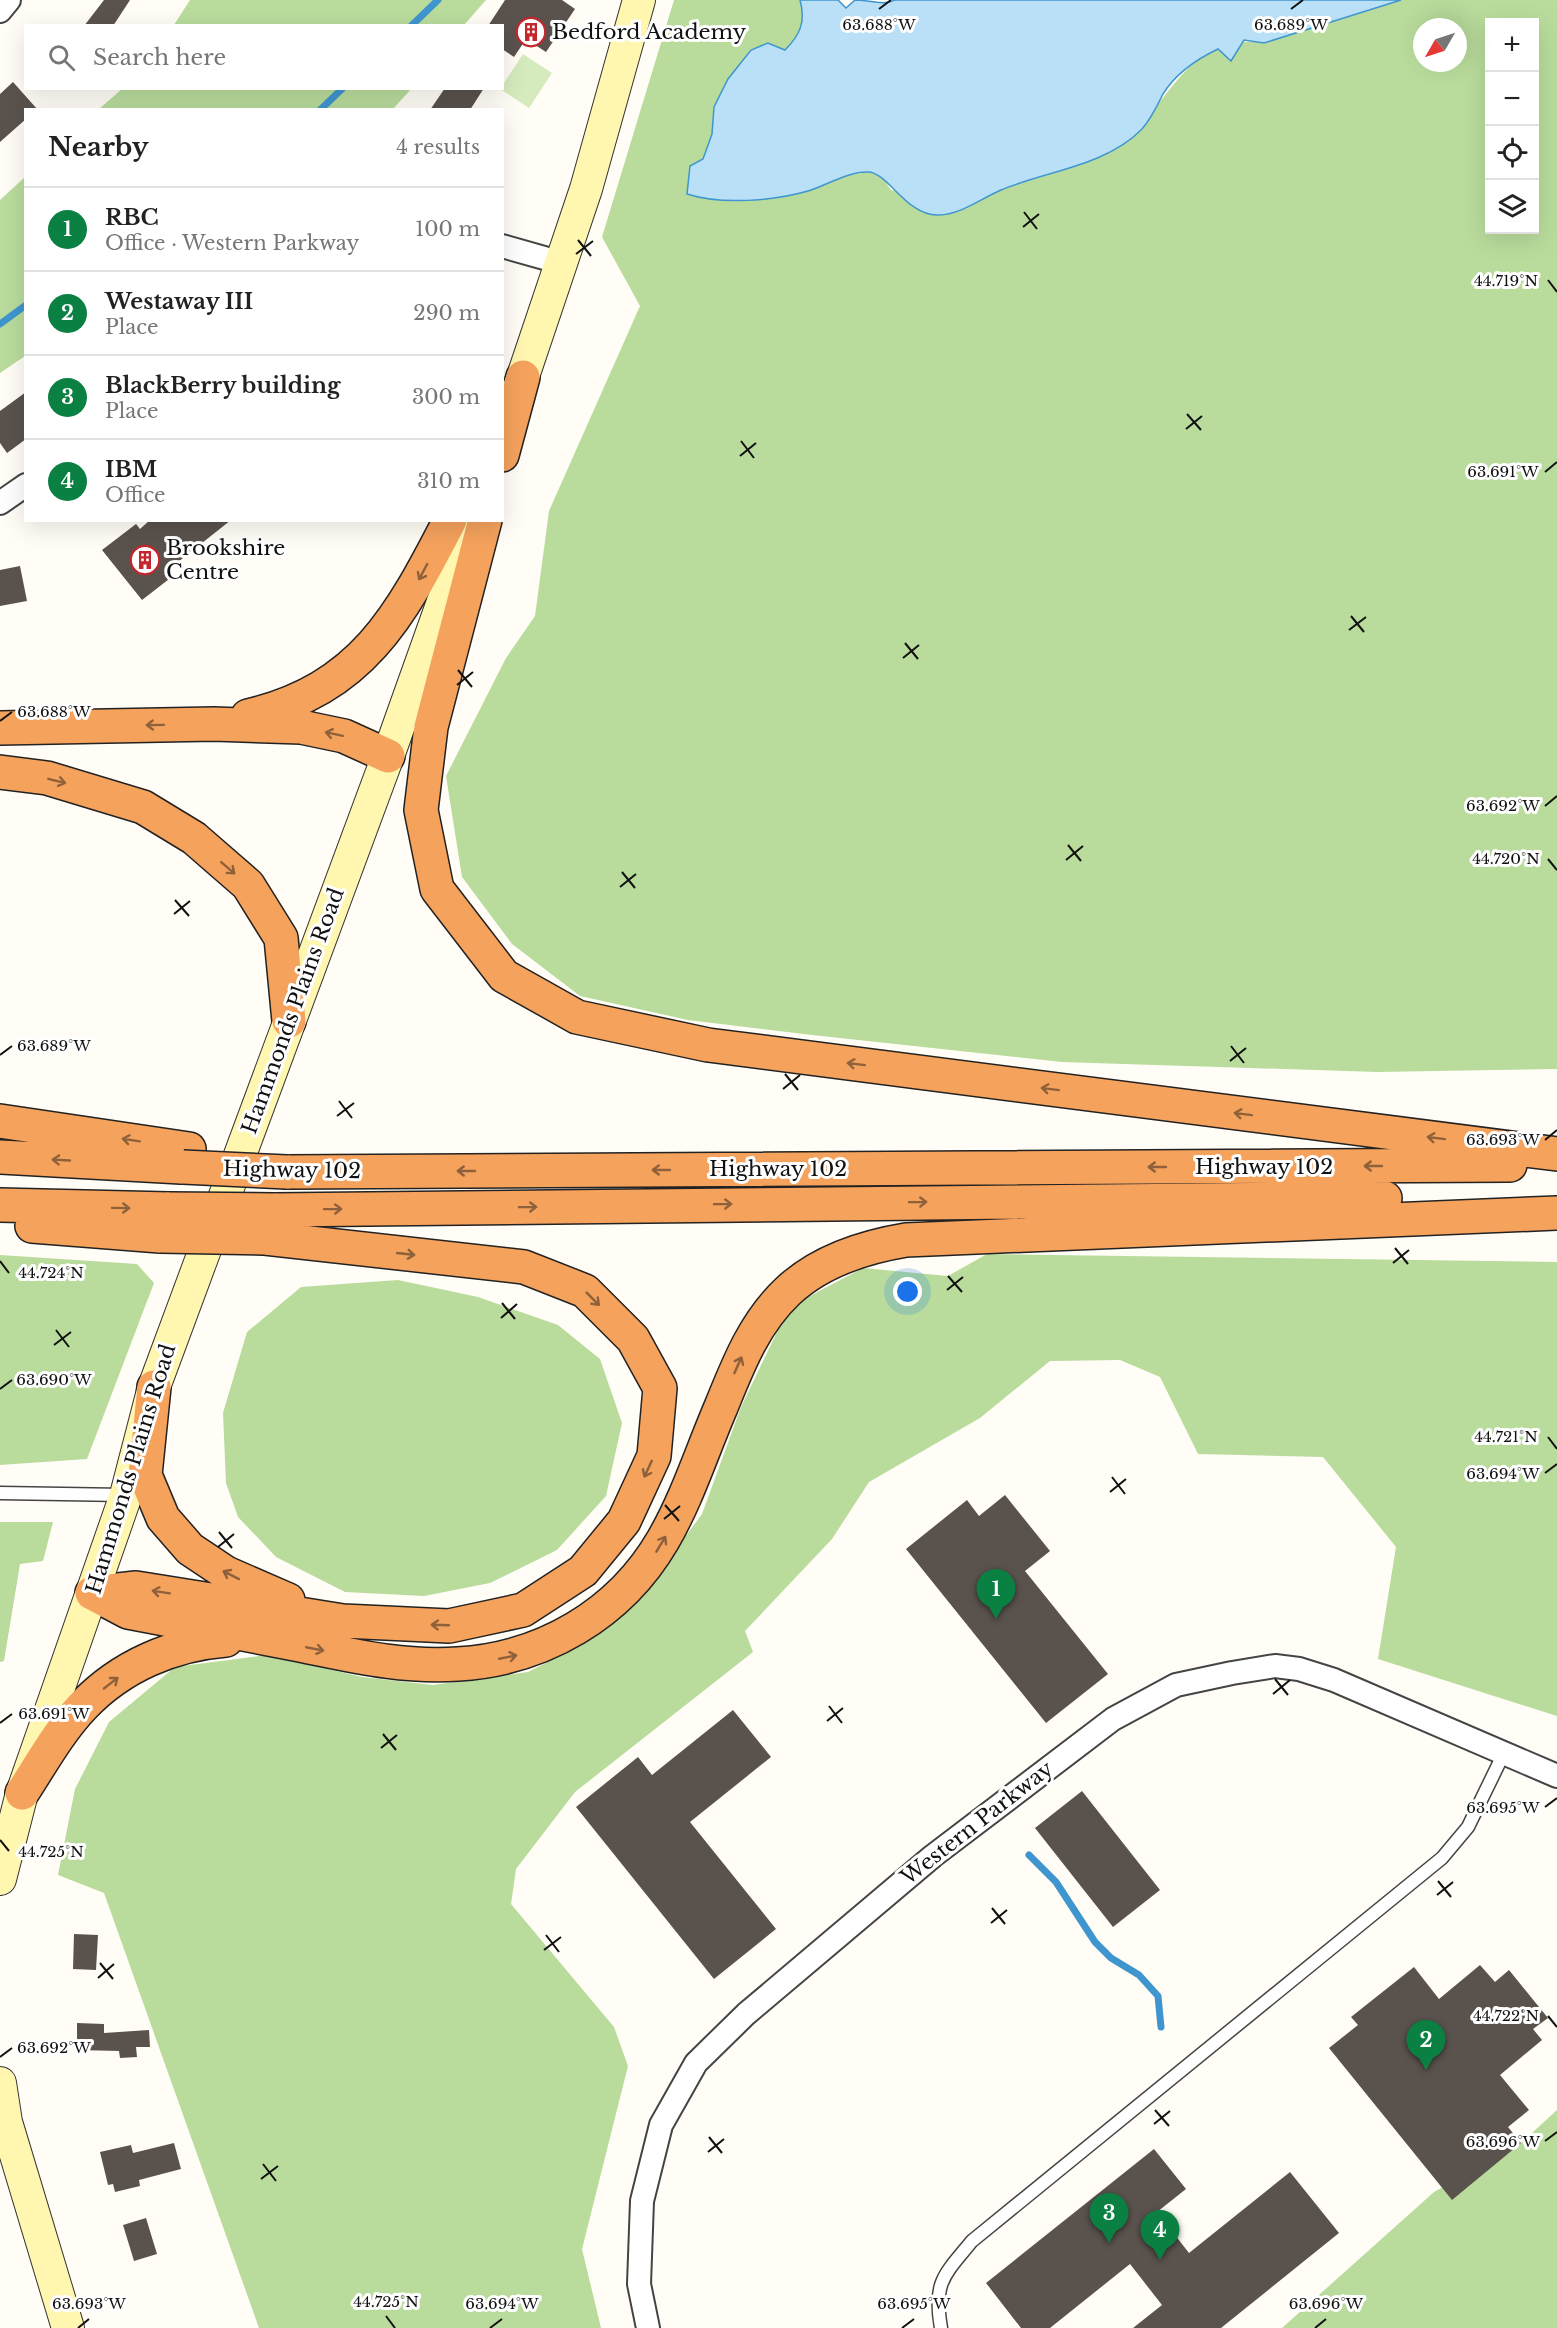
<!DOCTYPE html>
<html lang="en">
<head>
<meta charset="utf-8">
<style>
  :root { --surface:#fff; --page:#f6f6f6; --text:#222; --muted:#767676; --line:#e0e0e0; --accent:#0b8043 }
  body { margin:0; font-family:"Libre Baskerville",serif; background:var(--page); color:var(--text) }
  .controls { position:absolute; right:18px; top:18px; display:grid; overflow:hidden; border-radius:0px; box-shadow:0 6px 24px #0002 }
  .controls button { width:54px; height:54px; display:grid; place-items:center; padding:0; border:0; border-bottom:2px solid var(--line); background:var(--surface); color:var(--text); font:30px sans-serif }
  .compass { position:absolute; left:1413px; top:18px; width:54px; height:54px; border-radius:50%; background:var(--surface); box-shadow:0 6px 24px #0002; rotate:231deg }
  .you { position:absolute; left:908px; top:1292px; width:21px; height:21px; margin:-15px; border:4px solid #fff; border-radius:50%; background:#1a73e8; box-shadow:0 0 0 9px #1a73e833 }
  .badge { display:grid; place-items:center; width:39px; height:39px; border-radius:50%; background:var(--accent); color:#fff; font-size:20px; font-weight:700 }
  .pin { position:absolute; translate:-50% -50px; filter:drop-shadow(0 2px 3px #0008) }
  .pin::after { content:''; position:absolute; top:32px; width:21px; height:18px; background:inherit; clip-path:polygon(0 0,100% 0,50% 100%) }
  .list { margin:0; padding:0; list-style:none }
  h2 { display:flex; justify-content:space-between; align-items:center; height:78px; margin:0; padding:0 24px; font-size:26px }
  h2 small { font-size:20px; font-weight:400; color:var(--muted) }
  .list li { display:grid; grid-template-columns:39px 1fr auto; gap:18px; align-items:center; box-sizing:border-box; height:84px; padding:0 24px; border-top:2px solid var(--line) }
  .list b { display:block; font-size:22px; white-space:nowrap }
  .list p { margin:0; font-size:20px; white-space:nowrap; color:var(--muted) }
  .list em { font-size:20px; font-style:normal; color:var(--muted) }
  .icon { flex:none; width:33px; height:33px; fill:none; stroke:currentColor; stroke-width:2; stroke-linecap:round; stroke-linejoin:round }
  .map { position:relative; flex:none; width:1557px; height:2328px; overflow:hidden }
  .search { position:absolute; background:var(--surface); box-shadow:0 6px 24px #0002; left:24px; top:24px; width:480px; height:66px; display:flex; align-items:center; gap:15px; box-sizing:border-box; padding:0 21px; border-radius:0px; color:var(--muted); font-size:22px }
  .panel { position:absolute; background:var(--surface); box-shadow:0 6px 24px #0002; left:24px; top:108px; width:480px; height:414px; border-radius:0px }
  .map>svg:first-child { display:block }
  .green { fill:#d5ebbd }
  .forest { fill:#b9dc9c; fill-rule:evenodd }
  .water { fill:#b9e0f7; stroke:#3f96cf; stroke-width:1.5 }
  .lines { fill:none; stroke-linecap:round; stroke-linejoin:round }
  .stream { stroke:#3f96cf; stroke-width:7 }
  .building { fill:#5a524d }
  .lane-casing { stroke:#444; stroke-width:15 }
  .street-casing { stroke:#444; stroke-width:26 }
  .secondary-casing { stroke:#333; stroke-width:34 }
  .highway-casing { stroke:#222; stroke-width:36 }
  .lane { stroke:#fff; stroke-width:12 }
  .street { stroke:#fff; stroke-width:22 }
  .secondary { stroke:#fff6b0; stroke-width:32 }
  .highway { stroke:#f5a25d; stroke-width:33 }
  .highway-bridge-casing { stroke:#222; stroke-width:36; stroke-linecap:butt }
  .highway-bridge { stroke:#f5a25d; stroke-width:33 }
  .oneway { stroke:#8e613b }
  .ticks { fill:none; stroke:#111; stroke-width:2 }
  .labels { text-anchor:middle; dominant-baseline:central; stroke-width:6; stroke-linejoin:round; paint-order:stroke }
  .poi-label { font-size:21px; fill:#111; stroke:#fff; text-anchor:start }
  .street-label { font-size:21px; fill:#111; stroke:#fff }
  .ticks-label { font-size:15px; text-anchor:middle; fill:#111; stroke:#fff; stroke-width:6; stroke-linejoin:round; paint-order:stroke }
</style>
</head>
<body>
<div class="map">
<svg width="1557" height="2328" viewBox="0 0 1557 2328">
  <rect width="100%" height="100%" fill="#fffdf5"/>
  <path class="green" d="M 523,54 L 552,73 L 529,108 L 500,89 Z"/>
  <path class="forest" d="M 190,0 L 486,0 L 464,25 L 174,25 Z
    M 674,0 L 800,0 C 806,22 800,35 785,51 L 768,43 L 714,107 L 712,134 L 703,160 L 808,191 L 845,176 L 869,172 L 881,175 L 891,190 L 966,209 C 978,202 990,194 1003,189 C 1038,176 1079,170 1111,150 C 1169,116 1181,31 1264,43 L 1401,0 L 1557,0 L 1557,1069 L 1377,1072 L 1062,1062 L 812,1035 L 688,1020 L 580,996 L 512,944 L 462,877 L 446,776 L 506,658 L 535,616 L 549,511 L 640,306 L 602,237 ZM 1490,22 L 1534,22 L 1534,230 L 1490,230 ZM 1422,27 L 1458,27 L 1458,63 L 1422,63 Z
    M 122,89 L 122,88 L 411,89 L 393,109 L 99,109 Z
    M 25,177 L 25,356 L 0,373 L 0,200 Z
    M 987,1254 L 1557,1262 L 1557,1716 L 1378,1659 L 1396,1547 L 1323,1457 L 1198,1454 L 1160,1377 L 1120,1360 L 1050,1361 L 980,1418 L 869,1482 L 832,1539 L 745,1631 L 753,1652 L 575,1792 L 516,1869 L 511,1904 L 614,2027 L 628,2066 L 582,2249 L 601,2328 L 259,2328 L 104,1893 L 58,1875 L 75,1789 L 109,1722 L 175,1667 L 268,1655 L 362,1677 L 433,1685 L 528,1672 L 587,1642 L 643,1593 L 702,1514 L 741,1407 L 789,1307 L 863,1268 L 948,1276 Z
    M 0,1255 L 137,1264 L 154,1283 L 87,1459 L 0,1465 Z
    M 398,1280 L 478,1297 L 558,1325 L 600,1359 L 622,1423 L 606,1496 L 557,1550 L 490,1583 L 424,1596 L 345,1592 L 276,1557 L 238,1517 L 226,1483 L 223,1413 L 247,1332 L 301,1287 Z
    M 0,1522 L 53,1522 L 43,1561 L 20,1564 L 4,1661 L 0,1662 Z
    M 1557,2110 L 1557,2328 L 1282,2328 L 1434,2192 L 1521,2143 Z"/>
  <path class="water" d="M 800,0 L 838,0 L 846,8 L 855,0 C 869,0 883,6 895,0 L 1401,0 L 1264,43 L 1244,40 L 1231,61 L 1218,49 C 1197,59 1176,73 1163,94 C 1157,106 1151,119 1142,129 C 1106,166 1046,171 1001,190 C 980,199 962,214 939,215 C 907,217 888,172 868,172 C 846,172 828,185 808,191 C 773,201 721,205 687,194 L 690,166 L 703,159 L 712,134 L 714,107 L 728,79 L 751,50 L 768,43 L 785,50 C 800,35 806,22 800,0 Z"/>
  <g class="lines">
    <path class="stream" d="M 411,26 L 438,0
      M 320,110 L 343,88
      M 0,324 L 26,305
      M 1029,1855 L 1056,1882 L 1095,1942 L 1111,1958 L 1139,1975 L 1158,1996 L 1161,2027"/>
  </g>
  <path class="building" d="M 104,0 L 130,0 L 113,26 L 84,26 Z
    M 505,0 L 562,0 L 575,9 L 546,52 L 526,39 L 514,57 L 502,49 L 502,26 L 488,26 Z
    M 13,82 L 38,110 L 26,110 L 26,119 L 0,142 L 0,94 Z
    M 445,88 L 484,88 L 470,110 L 430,110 Z
    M 26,392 L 26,439 L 7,453 L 0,443 L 0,411 Z
    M 150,520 L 231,520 L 168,570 L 173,576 L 142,600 L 102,550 L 136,524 L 140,529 Z
    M 20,566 L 27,601 L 0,606 L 0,570 Z
    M 1005,1495 L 1050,1551 L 1025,1571 L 1108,1674 L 1046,1723 L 906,1549 L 967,1500 L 979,1516 Z
    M 733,1710 L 771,1757 L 690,1822 L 776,1929 L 714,1979 L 576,1807 L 638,1757 L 652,1775 Z
    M 1082,1791 L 1160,1890 L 1113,1927 L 1035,1828 Z
    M 74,1934 L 98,1935 L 96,1970 L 73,1969 Z
    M 1480,1965 L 1495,1982 L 1509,1970 L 1548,2018 L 1533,2029 L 1542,2040 L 1500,2075 L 1529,2110 L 1508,2127 L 1521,2143 L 1452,2200 L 1329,2048 L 1358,2025 L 1351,2017 L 1414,1967 L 1439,1999 Z
    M 77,2023 L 104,2024 L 104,2033 L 149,2030 L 150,2047 L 136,2047 L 137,2057 L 120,2058 L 119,2051 L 77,2050 Z
    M 174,2143 L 181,2169 L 139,2180 L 140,2186 L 115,2192 L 113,2184 L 108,2185 L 100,2152 L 131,2145 L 133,2153 Z
    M 1154,2149 L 1186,2189 L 1157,2212 L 1189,2253 L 1290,2172 L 1339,2233 L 1221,2328 L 1133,2328 L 1162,2305 L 1130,2264 L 1050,2328 L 1021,2328 L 986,2283 Z
    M 146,2218 L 157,2254 L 134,2261 L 123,2225 Z"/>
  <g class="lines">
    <g class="lane-casing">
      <path id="lane" d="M 0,1493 L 125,1495
        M 941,2328 C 933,2282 944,2275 972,2241 L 1442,1858 L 1468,1827 L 1503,1755"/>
    </g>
    <g class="street-casing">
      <path id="street" d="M 0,11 L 9,0
        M 502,246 L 562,263
        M 0,503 L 26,485
        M 648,2328 L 639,2284 L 642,2201 L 661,2125 L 696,2063 L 746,2014 L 933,1856 L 1113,1719 L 1176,1685 L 1232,1673 L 1275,1666 L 1299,1669 L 1334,1680 L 1557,1776"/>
    </g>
    <g class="secondary-casing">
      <path id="secondary" d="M 514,403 L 586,189 L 639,0
        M 0,1879 L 22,1793 L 126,1495 L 154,1387 L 388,756 L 471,523
        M 0,2083 L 6,2122 L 68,2328"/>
    </g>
    <g class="highway-casing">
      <path id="highway" d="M 502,455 L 523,377
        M 485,520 L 431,727 L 421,810 L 437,889 L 504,976 L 577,1017 L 708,1045 L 1557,1154
        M 248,716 C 362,689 400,617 450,520
        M 0,728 L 214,724 L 301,727 L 344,736 L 388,756
        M 0,772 L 47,778 L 143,807 L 194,838 L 248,885 L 281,938 L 289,1021
        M 0,1121 L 189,1149
        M 0,1157 L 181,1167
        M 287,1172 L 1510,1165
        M 0,1205 L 169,1209
        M 274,1210 L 1385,1198
        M 32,1226 L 160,1236
        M 154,1387 L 145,1475 L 163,1518 L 190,1549 L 226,1573 L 288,1600
        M 92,1593 L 128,1612 C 183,1623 239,1633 295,1644 C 350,1655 402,1668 458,1664 C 543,1659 620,1614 663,1540 C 687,1499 702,1451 721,1407 C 738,1365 754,1323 788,1291 C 820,1261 864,1247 906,1240 L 1557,1213
        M 92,1593 L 136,1588 L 343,1621 L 449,1626 L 523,1610 L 583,1571 L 624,1521 L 654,1456 L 660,1388 L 633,1339 L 585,1291 L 524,1267 L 265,1238
        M 22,1793 C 41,1764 59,1731 83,1706 C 121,1666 173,1644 226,1640"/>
    </g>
    <use href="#lane" class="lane"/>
    <use href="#street" class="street"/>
    <use href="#secondary" class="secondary"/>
    <use href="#highway" class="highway"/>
    <g class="highway-bridge-casing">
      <path id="highway-bridge" d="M 183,1167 L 287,1172
        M 169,1209 L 274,1210
        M 160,1236 L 265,1238"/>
    </g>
    <use href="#highway-bridge" class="highway-bridge"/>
  </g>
  <defs><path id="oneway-shaft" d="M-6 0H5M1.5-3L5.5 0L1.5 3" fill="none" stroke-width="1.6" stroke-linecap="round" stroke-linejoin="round" transform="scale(1.5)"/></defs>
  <g class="oneway">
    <use href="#oneway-shaft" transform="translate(423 572) rotate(118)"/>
    <use href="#oneway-shaft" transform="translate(155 725) rotate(179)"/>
    <use href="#oneway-shaft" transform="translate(334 734) rotate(-168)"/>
    <use href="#oneway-shaft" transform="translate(57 781) rotate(14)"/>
    <use href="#oneway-shaft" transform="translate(228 868) rotate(41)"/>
    <use href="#oneway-shaft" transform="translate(856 1064) rotate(-173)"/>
    <use href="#oneway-shaft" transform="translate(1050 1089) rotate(-173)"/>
    <use href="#oneway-shaft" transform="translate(1243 1114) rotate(-173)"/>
    <use href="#oneway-shaft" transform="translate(1436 1138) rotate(-173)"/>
    <use href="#oneway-shaft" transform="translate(131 1140) rotate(-171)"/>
    <use href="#oneway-shaft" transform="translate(61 1160) rotate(-177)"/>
    <use href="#oneway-shaft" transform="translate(1373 1166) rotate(180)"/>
    <use href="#oneway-shaft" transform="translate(1157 1167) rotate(180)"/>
    <use href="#oneway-shaft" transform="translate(661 1170) rotate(180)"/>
    <use href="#oneway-shaft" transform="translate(466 1171) rotate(180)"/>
    <use href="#oneway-shaft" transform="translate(918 1202) rotate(-1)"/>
    <use href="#oneway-shaft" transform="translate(723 1204) rotate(-1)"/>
    <use href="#oneway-shaft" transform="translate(528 1207) rotate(-1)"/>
    <use href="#oneway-shaft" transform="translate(121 1208) rotate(1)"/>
    <use href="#oneway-shaft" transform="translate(333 1209) rotate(-1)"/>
    <use href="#oneway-shaft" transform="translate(406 1254) rotate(6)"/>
    <use href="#oneway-shaft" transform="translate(593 1299) rotate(45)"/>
    <use href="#oneway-shaft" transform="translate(738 1365) rotate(-66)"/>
    <use href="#oneway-shaft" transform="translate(648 1469) rotate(115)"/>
    <use href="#oneway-shaft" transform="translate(661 1544) rotate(-59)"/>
    <use href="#oneway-shaft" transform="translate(231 1575) rotate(-153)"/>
    <use href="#oneway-shaft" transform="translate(161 1592) rotate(-171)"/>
    <use href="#oneway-shaft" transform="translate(440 1625) rotate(-178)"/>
    <use href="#oneway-shaft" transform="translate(315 1649) rotate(11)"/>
    <use href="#oneway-shaft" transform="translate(508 1657) rotate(-11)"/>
    <use href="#oneway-shaft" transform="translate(111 1683) rotate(-38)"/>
  </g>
  <path class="ticks" d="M 879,9 L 891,0M 1291,9 L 1303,0M 1024,212 L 1037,229M 1023,227 L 1039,214M 578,240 L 591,256M 576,254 L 593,241M 1548,280 L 1557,292M 1187,414 L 1201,430M 1186,429 L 1202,416M 741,441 L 754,458M 740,456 L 756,443M 1545,472 L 1557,462M 1351,616 L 1364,632M 1349,630 L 1366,617M 905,643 L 918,659M 903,658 L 919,645M 458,670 L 472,687M 457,685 L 473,672M 0,721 L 12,712M 1545,806 L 1557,796M 1068,845 L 1081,861M 1548,859 L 1557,870M 1066,860 L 1083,846M 622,872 L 635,888M 620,887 L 636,874M 175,900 L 189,916M 174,914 L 190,901M 1231,1046 L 1244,1063M 0,1055 L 12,1046M 1230,1061 L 1246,1048M 785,1074 L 798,1090M 783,1089 L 800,1075M 339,1101 L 352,1118M 337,1116 L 354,1103M 1545,1140 L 1557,1130M 1395,1248 L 1408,1264M 0,1261 L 9,1273M 1393,1263 L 1409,1250M 948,1276 L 962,1292M 947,1290 L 963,1277M 502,1303 L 515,1319M 501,1318 L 517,1304M 56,1330 L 69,1347M 54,1345 L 71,1332M 0,1389 L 12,1380M 1548,1437 L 1557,1449M 1545,1473 L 1557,1464M 1112,1477 L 1125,1494M 1110,1492 L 1126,1479M 665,1505 L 679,1521M 664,1519 L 680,1506M 219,1532 L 232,1548M 218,1547 L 234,1534M 1275,1679 L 1288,1695M 1273,1694 L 1290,1680M 829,1706 L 842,1723M 827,1721 L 843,1708M 0,1723 L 12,1714M 383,1734 L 396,1750M 381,1748 L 397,1735M 1545,1807 L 1557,1798M 0,1840 L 9,1851M 1438,1881 L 1451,1897M 1437,1895 L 1453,1882M 992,1908 L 1005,1924M 991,1923 L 1007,1910M 546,1935 L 559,1952M 544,1950 L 561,1937M 100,1963 L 113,1979M 98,1978 L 114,1964M 1548,2016 L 1557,2027M 0,2057 L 12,2048M 1155,2110 L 1169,2126M 1154,2124 L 1170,2111M 709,2137 L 722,2153M 1545,2141 L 1557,2132M 708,2152 L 724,2139M 263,2164 L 276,2181M 261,2179 L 278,2166M 386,2316 L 395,2328M 78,2328 L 89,2319M 490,2328 L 502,2319M 902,2328 L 914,2319M 1315,2328 L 1326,2319"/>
  <defs>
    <g id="building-ring" transform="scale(1.5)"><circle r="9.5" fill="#fff" stroke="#c4262e" stroke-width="1.5"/><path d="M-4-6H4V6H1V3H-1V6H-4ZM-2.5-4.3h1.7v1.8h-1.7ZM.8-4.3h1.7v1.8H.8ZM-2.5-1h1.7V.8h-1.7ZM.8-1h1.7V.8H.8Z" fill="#c4262e"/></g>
  </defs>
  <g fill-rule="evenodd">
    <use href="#building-ring" x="531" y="32"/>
    <use href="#building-ring" x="145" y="560"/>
  </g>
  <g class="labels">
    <g class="poi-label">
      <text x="552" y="32">Bedford Academy</text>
      <text x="166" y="548">Brookshire<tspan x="166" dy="24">Centre</tspan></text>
    </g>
    <g class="street-label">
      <text transform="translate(293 1011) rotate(-70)">Hammonds Plains Road</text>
      <text x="1264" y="1167">Highway 102</text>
      <text x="778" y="1169">Highway 102</text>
      <text transform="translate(292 1170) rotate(1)">Highway 102</text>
      <text transform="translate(131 1469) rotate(-73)">Hammonds Plains Road</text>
      <text transform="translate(977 1823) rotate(-38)">Western Parkway</text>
    </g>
  </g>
  <g class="ticks-label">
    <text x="879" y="30">63.688°W</text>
    <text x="1291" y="30">63.689°W</text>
    <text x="1506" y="286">44.719°N</text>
    <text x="1503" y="477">63.691°W</text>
    <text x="54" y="717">63.688°W</text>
    <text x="1503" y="811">63.692°W</text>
    <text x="1506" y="864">44.720°N</text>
    <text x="54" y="1051">63.689°W</text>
    <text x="1503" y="1145">63.693°W</text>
    <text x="51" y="1278">44.724°N</text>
    <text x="54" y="1385">63.690°W</text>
    <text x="1506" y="1442">44.721°N</text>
    <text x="1503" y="1479">63.694°W</text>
    <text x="54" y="1719">63.691°W</text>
    <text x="1503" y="1813">63.695°W</text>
    <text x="51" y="1857">44.725°N</text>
    <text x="1506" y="2021">44.722°N</text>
    <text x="54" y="2053">63.692°W</text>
    <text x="1503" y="2147">63.696°W</text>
    <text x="386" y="2307">44.725°N</text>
    <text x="89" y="2309">63.693°W</text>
    <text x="502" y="2309">63.694°W</text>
    <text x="914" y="2309">63.695°W</text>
    <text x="1326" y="2309">63.696°W</text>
  </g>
</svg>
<div class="controls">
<button>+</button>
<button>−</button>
<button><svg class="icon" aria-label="locate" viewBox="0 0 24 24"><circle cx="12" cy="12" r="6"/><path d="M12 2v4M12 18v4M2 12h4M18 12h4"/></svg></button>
<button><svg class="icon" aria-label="layers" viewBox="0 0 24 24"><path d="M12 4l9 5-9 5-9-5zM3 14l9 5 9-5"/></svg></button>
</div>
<svg class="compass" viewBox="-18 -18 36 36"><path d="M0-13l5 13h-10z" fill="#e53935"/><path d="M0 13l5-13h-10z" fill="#767676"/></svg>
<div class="you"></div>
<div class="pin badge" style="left:996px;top:1619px">1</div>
<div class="pin badge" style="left:1426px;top:2070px">2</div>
<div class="pin badge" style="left:1109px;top:2243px">3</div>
<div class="pin badge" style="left:1160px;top:2260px">4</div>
<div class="search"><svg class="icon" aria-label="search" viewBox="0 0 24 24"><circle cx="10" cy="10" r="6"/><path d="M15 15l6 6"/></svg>Search here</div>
<section class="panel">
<h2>Nearby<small>4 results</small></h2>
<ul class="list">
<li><span class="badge">1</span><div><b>RBC</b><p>Office · Western Parkway</p></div><em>100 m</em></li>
<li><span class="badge">2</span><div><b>Westaway III</b><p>Place</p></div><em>290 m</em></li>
<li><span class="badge">3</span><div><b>BlackBerry building</b><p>Place</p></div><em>300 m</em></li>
<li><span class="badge">4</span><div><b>IBM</b><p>Office</p></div><em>310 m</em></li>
</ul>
</section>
</div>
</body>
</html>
